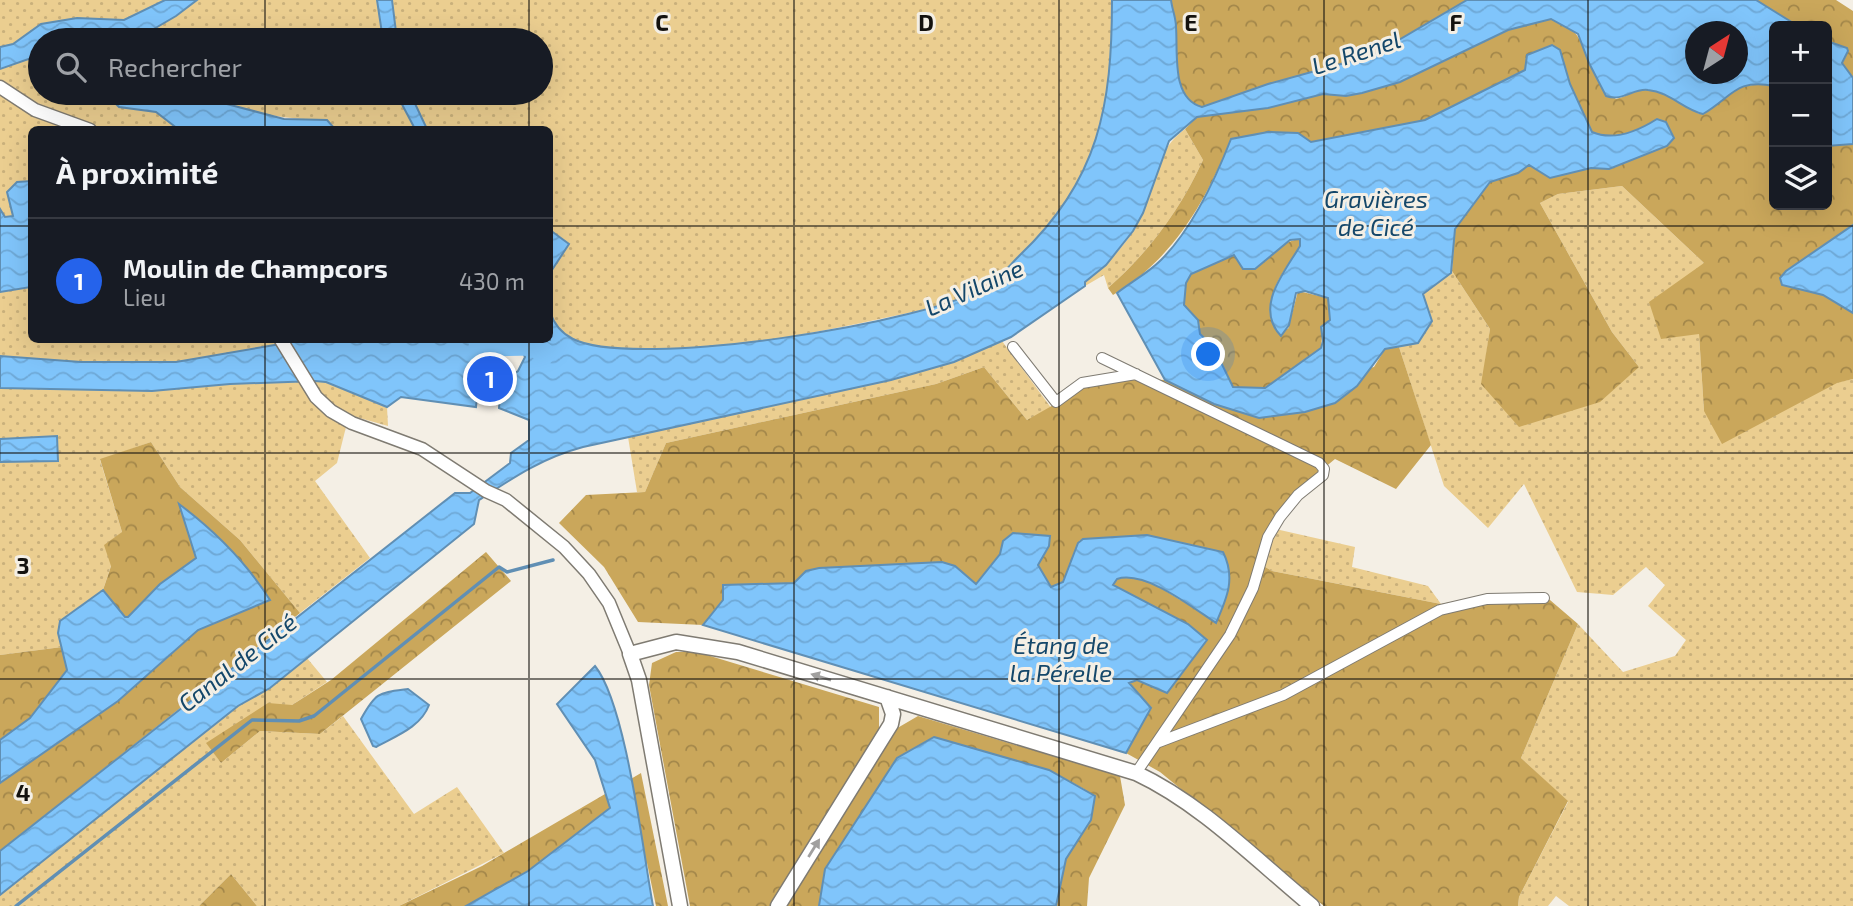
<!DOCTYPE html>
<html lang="fr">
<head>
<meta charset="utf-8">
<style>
  :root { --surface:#171b24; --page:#20242c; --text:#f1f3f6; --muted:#9ea1a6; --line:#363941; --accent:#2563eb }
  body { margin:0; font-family:"Exo 2",sans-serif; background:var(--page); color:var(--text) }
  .controls { position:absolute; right:21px; top:21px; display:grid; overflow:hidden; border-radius:10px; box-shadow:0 7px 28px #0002 }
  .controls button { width:63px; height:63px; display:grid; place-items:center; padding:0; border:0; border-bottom:2px solid var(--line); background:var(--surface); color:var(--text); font:35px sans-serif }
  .compass { position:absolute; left:1685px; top:21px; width:63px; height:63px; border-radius:50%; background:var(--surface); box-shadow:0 7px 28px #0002; rotate:36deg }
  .you { position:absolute; left:1209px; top:355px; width:24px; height:24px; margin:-18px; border:5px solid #fff; border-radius:50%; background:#1a73e8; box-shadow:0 0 0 10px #1a73e833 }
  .badge { display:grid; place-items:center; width:46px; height:46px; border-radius:50%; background:var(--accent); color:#fff; font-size:23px; font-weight:700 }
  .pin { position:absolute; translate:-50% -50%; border:4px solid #fff; box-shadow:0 2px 7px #0006 }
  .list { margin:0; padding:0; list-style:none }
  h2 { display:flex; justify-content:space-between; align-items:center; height:91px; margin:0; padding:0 28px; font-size:30px }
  h2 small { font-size:23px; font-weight:400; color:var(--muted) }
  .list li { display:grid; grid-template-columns:46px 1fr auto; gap:21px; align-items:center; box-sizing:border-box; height:126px; padding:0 28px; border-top:2px solid var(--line) }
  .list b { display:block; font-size:26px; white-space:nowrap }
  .list p { margin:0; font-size:23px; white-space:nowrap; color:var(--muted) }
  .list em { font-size:23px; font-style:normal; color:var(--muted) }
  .icon { flex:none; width:38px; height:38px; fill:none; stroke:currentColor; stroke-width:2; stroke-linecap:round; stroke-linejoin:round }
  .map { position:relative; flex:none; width:1853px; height:906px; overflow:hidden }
  .search { position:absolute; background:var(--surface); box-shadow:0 7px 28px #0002; left:28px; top:28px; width:525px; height:77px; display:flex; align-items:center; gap:18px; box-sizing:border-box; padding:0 24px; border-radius:38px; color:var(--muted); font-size:26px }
  .panel { position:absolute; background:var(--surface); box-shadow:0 7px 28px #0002; left:28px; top:126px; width:525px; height:217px; border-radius:10px }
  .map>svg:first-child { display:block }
  .grass { fill:url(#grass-dots) }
  .forest { fill:url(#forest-crowns) }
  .water { fill:url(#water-waves); stroke:#608fb4; stroke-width:2; fill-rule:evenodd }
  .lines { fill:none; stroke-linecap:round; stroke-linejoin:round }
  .stream { stroke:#608fb4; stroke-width:3.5 }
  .river { stroke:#80c5fb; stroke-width:21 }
  .minor-casing { stroke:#7f7b72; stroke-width:12 }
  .tertiary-casing { stroke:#7f7b72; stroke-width:15 }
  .secondary-casing { stroke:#7f7b72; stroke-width:17 }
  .minor { stroke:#fff; stroke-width:10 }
  .tertiary { stroke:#fff; stroke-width:12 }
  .secondary { stroke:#fff; stroke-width:14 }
  .oneway { fill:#a1a09f }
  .grid { fill:none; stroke:#14120f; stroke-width:2; stroke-opacity:0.55 }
  .labels { text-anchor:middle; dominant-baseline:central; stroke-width:6; stroke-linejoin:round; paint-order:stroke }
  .water-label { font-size:24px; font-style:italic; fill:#14476a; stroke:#f4efe5 }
  .grid-label { font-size:23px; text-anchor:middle; font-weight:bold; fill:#14120f; stroke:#f4efe5; stroke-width:6; stroke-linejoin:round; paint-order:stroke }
</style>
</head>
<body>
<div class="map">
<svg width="1853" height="906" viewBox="0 0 1853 906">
  <defs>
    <pattern id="grass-dots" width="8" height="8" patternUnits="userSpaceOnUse" patternTransform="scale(1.75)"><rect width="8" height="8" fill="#ebce90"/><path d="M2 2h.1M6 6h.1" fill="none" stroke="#c9b07b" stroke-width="1.8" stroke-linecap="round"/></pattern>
    <pattern id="forest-crowns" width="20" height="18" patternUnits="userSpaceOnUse" patternTransform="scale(1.75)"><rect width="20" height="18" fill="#caa75b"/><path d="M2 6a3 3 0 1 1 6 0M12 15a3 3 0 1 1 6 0" fill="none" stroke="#a3874a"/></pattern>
    <pattern id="water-waves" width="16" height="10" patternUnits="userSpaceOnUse" patternTransform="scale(1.75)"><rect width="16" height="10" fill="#80c5fb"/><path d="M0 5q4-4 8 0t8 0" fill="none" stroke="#6ea8d6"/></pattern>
  </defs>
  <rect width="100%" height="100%" fill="#f4efe5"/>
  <path class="grass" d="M 0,0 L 165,0 L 124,20 L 77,18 L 41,24 L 13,44 L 0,47 Z
    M 197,0 L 377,0 L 383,40 L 101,40 L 140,37 L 176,16 Z
    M 392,0 L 1112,0 C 1112,105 1099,180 1020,255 C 1010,264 1000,276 989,284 C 961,304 921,310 889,317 C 801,336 710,354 620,350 C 600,349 571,342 557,327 C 547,317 546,283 551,271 C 555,261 563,253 568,244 L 550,230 L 550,130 L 427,129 L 410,93 L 541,93 L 541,40 L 397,40 Z
    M 40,55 L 40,93 L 105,93 L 119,107 L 156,112 L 178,129 L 32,130 L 31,181 L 17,182 L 14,216 L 5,217 L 0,209 L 0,69 Z
    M 202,93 L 396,93 L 415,129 L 335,129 L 327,120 C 283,119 242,113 202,93 Z
    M 1185,129 L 1203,160 C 1180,210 1149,252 1108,288 L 1104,275 L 1085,286 L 1084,282 C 1110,263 1131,240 1144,211 C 1158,179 1155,151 1185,129 Z
    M 1622,186 L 1705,264 L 1699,334 L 1704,411 L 1853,379 L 1853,906 L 1569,906 L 1556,896 L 1548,906 L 1518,906 L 1519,897 L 1568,802 L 1521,758 L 1578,624 L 1623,672 L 1675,656 L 1686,640 L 1648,606 L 1665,585 L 1646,567 L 1613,595 L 1577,592 L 1524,484 L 1488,528 L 1444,486 L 1399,347 L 1418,343 L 1432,321 L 1423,294 L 1452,271 L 1490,329 L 1482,384 L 1639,367 L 1612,332 L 1540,203 L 1558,194 Z
    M 19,287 L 31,287 L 32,340 L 304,340 L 176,362 L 81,362 L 0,356 L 0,292 Z
    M 1002,341 L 1052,409 L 1027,420 L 984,367 L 936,384 L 666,443 L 645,492 L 637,492 L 628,437 L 891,380 L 954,362 Z
    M 315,381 L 326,382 L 387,407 L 388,426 L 349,415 L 337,463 L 315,481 L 370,558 L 300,613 L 240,540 L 180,487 L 151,442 L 100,460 L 122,532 L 103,590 L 76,612 L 60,640 L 62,647 L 0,655 L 0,462 L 58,461 L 56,436 L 0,439 L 0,388 L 152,391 L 230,384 Z
    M 1267,527 L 1355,547 L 1352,567 L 1428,586 L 1441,604 L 1272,571 L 1257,562 Z
    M 307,658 L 327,682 L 292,705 L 207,743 L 221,763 L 260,731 L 320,734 L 343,716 L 414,814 L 457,787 L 504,853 L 399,906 L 257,906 L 231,874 L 199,906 L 0,906 L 0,895 L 238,706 L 270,687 Z"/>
  <path class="forest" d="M 1171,0 L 1467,0 L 1373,55 L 1268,84 L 1202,107 C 1171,99 1178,53 1176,27 C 1176,18 1172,9 1171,0 Z
    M 1756,0 L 1836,0 L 1853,11 L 1853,78 L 1842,65 L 1848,51 L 1847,48 L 1827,41 L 1827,26 L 1798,26 Z
    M 1544,19 C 1583,17 1584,59 1600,84 C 1603,90 1610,94 1616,99 C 1625,97 1634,91 1643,89 C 1662,86 1685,104 1699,114 C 1726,96 1740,79 1774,86 L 1774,205 L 1827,205 L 1827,146 L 1853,144 L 1853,225 L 1781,276 L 1782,285 L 1823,295 L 1853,313 L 1853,379 L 1837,383 L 1722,444 L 1704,411 L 1699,334 L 1661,339 L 1649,302 L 1704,263 L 1622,186 L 1558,194 L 1540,203 L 1612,332 L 1639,367 L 1600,402 L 1519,427 L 1481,384 L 1490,329 L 1452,271 L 1455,229 L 1490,182 L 1518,173 L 1529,165 L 1550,178 L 1591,168 L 1609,169 L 1667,146 L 1674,138 L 1657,119 C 1638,131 1613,141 1592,132 L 1570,84 L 1560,50 L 1550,46 L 1527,55 L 1525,70 L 1425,120 L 1311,142 L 1298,133 L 1268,132 L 1231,139 C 1205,203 1173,259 1113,295 L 1108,288 C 1149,252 1180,210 1203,160 L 1185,129 L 1197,117 L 1213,113 L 1268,108 L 1323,94 L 1346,96 L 1400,82 L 1508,30 Z
    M 1300,239 L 1300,246 C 1285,271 1264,292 1273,323 L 1288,329 L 1298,291 L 1328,298 L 1330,320 L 1323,325 L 1321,348 L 1265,388 L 1233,387 L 1219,357 L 1200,334 L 1199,322 L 1184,305 L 1186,283 L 1191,274 L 1234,255 L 1244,269 C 1271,264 1278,241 1300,239 Z
    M 1399,347 L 1431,445 L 1396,489 L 1335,459 C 1292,495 1273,505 1257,562 L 1272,571 L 1441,604 L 1490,594 L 1543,594 L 1578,624 L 1521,758 L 1568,801 L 1519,897 L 1518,906 L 1324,906 L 1160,772 L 1126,753 L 1151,708 L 1128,683 L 1137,679 L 1188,624 L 1113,585 L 1117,579 C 1137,572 1163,589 1180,600 L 1223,552 L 1172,541 L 1080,540 L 1063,582 L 1051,587 L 1038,565 L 1049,546 L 1050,536 L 1013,533 L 1003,541 L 1000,554 L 976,584 L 955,566 L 942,562 L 819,568 L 806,571 L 794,583 L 724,585 L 723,600 L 703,625 L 638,622 L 604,567 L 559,523 L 586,495 L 645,492 L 666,443 L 936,384 L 984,367 L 1027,420 L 1085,387 L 1139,379 L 1165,380 L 1214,404 L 1374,367 L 1385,349 Z
    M 151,442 L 180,487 L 240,540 L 300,613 L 0,851 L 0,783 L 118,701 L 198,630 L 270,600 C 246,562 215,531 179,505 L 197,558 L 160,584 L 128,617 L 125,618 L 103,590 L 111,566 L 104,545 L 122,532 L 100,459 Z
    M 486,552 L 511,581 L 320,734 L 260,731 L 221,763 L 206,743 L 268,703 L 292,705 L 331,680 Z
    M 62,647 L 67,670 L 30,718 L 0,740 L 0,655 Z
    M 676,652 L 697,652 L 879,707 L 879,731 L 771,906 L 690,906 L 649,685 L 652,663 Z
    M 918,716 L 1120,776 L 1125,805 L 1089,878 L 1087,906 L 1056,906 L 1066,859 L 1091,820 L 1084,789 L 1049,770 L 934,737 L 897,758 L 825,869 L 819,906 L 787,906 L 894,730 Z
    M 641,773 L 668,906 L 656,906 L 647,863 L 549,906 L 399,906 L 482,866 Z
    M 231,874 L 257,906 L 199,906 Z"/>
  <path class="water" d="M 165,0 L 197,0 L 176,16 L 140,37 L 40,40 L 40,55 L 0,69 L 0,47 L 13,44 L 41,24 L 77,18 L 124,20 Z
    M 377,0 L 392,0 L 397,40 L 383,40 Z
    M 1112,0 L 1171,0 C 1172,9 1176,18 1176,27 C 1178,53 1171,99 1202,107 L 1268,84 L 1373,55 L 1467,0 L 1756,0 L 1798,26 L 1774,26 L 1774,86 C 1736,78 1732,97 1703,114 C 1684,110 1670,92 1648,90 C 1633,88 1623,102 1606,96 L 1589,63 L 1578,34 L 1551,19 L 1508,30 L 1400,82 L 1362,93 L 1346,96 L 1323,94 L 1268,108 L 1197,117 L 1169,141 L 1143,213 L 1133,231 L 1106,265 L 1085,282 L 1085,286 L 1011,337 L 954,362 L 891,380 L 583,447 C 542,458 514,477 479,500 L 474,524 L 270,688 L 238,706 L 0,895 L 0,851 L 455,493 L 470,493 L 510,463 L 511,453 L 529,440 L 529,420 L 499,408 L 501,383 L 518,371 L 525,357 L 521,349 L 523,340 L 550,340 L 550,312 C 554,324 561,333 573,339 C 634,370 933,323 989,285 C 1000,277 1010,265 1020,255 C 1099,180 1112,106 1112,0 ZM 1696,32 L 1738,32 L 1738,74 L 1696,74 Z
    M 1827,41 L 1847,48 L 1848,51 L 1842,63 L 1853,78 L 1853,144 L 1827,146 Z
    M 1552,45 L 1560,50 L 1570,84 L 1592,132 C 1613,141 1638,131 1657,119 L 1666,122 L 1674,138 L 1667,146 L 1609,169 L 1591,168 L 1550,178 L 1529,165 L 1518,173 L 1490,182 L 1455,229 L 1451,273 L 1423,294 L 1432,321 L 1418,343 L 1385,349 L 1357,386 L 1335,403 L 1305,412 L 1259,418 L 1214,404 L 1165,380 L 1117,293 C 1131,282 1148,273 1161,260 C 1192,229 1215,180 1231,139 L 1268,132 L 1298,133 L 1311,142 L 1425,120 L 1525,70 L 1527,55 ZM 1300,239 L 1300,246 C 1284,273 1254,307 1281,336 L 1289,325 L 1296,293 L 1305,291 L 1328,298 L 1330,320 L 1321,327 L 1323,341 L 1321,348 L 1265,388 L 1233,387 L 1213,346 L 1200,334 L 1198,320 L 1184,305 L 1186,283 L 1191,274 L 1234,255 L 1243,269 L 1255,269 L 1290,240 Z
    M 105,93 L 202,93 L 223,103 L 284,119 L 327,120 L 335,129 L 178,129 L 156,112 L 119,107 Z
    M 396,93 L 410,93 L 427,129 L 415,129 Z
    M 31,181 L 31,287 L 0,292 L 0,209 L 5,217 L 13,216 L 7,192 L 17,182 Z
    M 1853,225 L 1853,313 L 1823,295 L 1782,285 L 1780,278 L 1786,271 Z
    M 550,230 L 569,244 L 550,273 Z
    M 304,340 L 507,340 L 504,354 L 484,356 L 482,389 L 492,390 L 491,397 L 477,397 L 476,407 L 401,397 L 387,407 L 326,382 L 315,381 L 230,384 L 152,391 L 0,388 L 0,356 L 81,362 L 176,362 Z
    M 57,436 L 58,461 L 0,462 L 0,439 Z
    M 179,504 C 215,531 246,562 270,600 L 198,630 L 118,701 L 0,783 L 0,740 L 30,718 L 67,670 L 58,633 L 60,621 L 103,590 L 125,617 L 128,617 L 160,584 L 196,558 Z
    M 1013,533 L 1050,536 L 1049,546 L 1038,565 L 1051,587 L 1063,582 L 1078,543 L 1083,539 L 1147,535 L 1223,552 C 1236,578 1227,598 1216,623 C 1192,607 1145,570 1117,579 L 1113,585 L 1188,624 L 1207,640 L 1167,693 L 1137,680 L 1129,683 L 1151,708 L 1126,753 L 703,625 L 723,600 L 723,585 L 794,583 L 806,571 L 819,568 L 942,562 L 955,566 L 976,584 L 1000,554 L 1003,541 Z
    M 595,666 C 626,704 643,852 653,906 L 466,906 L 528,871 L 610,808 L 595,760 L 557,704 Z
    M 408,689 L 429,705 C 421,727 396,736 376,747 L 373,746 L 361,719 C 376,692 378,693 408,689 Z
    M 934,737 L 1049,770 L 1095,796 L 1091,820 L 1066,859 L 1056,906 L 819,906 L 825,869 L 897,758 Z"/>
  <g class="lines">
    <path class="stream" d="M 16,906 L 252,720 L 299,721 L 314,716 L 499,567 L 507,572 L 553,560"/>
    <path class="river" d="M 479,346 L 533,345 L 545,354"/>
    <g class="minor-casing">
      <path id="minor" d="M 1013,347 L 1056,402 L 1082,383 L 1136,374
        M 1102,358 L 1319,463 L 1324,469 L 1323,475 L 1298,495 L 1280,517 L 1268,537 L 1253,588 L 1230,635 L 1136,773
        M 1159,742 L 1283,695 L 1440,610 L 1487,599 L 1544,598"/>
    </g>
    <g class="tertiary-casing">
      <path id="tertiary" d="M 0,87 L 35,110 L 90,130
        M 281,340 L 316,397 L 331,411 L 352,423 L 422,449 L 486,491 L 506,500 L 564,547 L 589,574 L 609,603 L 630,654"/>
    </g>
    <g class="secondary-casing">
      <path id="secondary" d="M 680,906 L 639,680 L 630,654 L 676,642 L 738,652 L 1136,773 C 1202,804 1256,860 1312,906
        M 778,906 L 891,724 L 893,714 L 887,697"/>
    </g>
    <use href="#minor" class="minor"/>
    <use href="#tertiary" class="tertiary"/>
    <use href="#secondary" class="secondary"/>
  </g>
  <defs><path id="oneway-solid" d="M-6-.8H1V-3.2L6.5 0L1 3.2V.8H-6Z" transform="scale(1.75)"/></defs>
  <g class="oneway">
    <use href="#oneway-solid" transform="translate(821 677) rotate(-163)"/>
    <use href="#oneway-solid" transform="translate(814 848) rotate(-58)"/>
  </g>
  <path class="grid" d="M 265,0 L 265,40M 529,0 L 529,40M 794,0 L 794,906M 1059,0 L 1059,906M 1324,0 L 1324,906M 1588,0 L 1588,906M 265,93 L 265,130M 529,93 L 529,130M 0,226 L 32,226M 550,226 L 1853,226M 265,340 L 265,906M 529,340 L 529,906M 0,453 L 1853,453M 0,679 L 1853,679"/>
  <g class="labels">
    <g class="water-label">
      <text transform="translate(1356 52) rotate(-18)">Le Renel</text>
      <text x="1376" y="198">Gravières<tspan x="1376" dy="28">de Cicé</tspan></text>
      <text transform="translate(974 287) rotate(-24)">La Vilaine</text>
      <text x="1061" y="644">Étang de<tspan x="1061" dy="28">la Pérelle</tspan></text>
      <text transform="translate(237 662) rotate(-38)">Canal de Cicé</text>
    </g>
  </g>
  <g class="grid-label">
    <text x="662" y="31">C</text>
    <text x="926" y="31">D</text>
    <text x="1191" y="31">E</text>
    <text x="1456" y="31">F</text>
    <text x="23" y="574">3</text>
    <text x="23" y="801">4</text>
  </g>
</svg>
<div class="controls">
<button>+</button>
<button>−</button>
<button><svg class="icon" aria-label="layers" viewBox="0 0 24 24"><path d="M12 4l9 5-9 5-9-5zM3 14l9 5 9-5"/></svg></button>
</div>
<svg class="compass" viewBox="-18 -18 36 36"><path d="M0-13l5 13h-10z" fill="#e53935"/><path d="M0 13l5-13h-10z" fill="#9ea1a6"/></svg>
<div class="you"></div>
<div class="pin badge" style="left:490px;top:379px">1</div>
<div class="search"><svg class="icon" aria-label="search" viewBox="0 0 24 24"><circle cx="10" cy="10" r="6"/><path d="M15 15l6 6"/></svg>Rechercher</div>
<section class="panel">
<h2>À proximité<small></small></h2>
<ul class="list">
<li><span class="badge">1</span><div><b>Moulin de Champcors</b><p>Lieu</p></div><em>430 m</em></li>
</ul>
</section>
</div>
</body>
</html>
